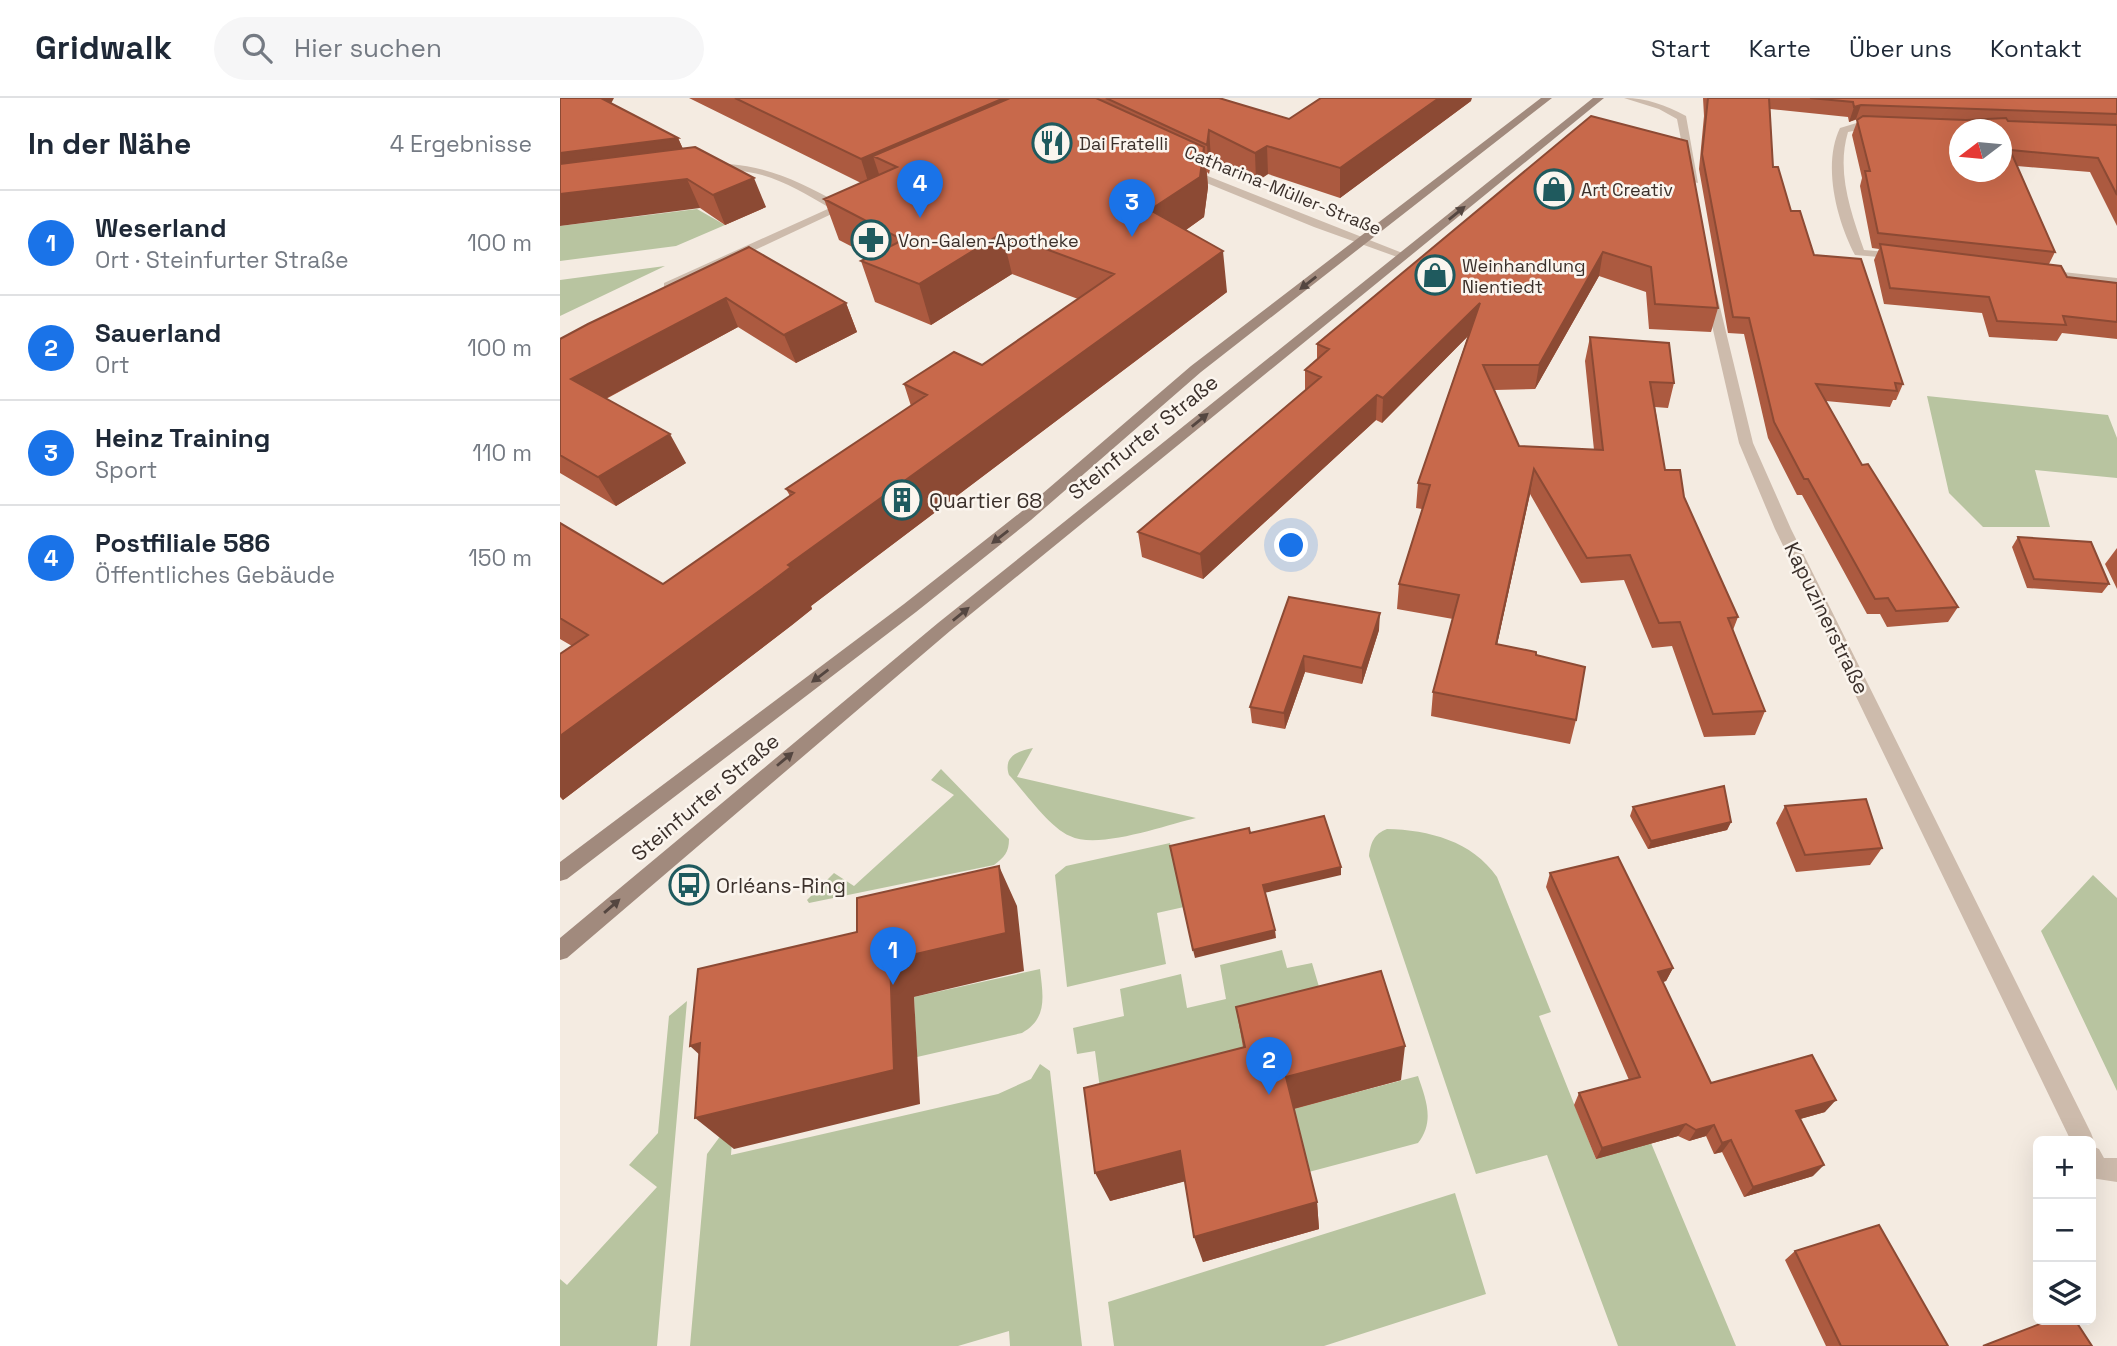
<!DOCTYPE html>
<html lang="de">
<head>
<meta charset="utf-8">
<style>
  :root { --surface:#fff; --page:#f6f6f7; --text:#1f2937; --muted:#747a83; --line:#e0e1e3; --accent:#1a73e8 }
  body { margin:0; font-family:"Space Grotesk",sans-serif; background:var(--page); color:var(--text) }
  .controls { position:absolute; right:21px; bottom:21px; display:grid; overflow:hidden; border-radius:10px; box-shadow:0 7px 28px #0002 }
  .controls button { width:63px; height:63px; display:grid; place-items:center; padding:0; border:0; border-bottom:2px solid var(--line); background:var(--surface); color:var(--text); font:35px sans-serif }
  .compass { position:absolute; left:1389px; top:21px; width:63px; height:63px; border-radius:50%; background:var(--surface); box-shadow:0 7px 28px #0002; rotate:254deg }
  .you { position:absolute; left:732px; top:448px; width:24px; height:24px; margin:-18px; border:5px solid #fff; border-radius:50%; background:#1a73e8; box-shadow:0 0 0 10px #1a73e833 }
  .badge { display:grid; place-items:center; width:46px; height:46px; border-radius:50%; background:var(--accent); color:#fff; font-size:23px; font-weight:700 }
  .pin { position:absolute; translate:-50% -58px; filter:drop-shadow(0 2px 4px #0008) }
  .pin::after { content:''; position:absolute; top:37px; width:24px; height:21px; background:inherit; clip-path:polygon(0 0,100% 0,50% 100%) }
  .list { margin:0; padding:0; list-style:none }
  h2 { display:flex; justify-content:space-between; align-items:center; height:91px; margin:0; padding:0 28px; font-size:30px }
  h2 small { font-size:23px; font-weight:400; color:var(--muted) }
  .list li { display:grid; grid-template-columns:46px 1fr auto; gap:21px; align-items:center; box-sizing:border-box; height:105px; padding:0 28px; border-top:2px solid var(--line) }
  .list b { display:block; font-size:26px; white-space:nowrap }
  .list p { margin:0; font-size:23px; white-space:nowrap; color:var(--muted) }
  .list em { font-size:23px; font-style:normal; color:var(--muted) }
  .icon { flex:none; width:38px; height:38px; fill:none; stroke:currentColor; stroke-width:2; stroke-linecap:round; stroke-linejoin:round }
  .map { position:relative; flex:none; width:1557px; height:1248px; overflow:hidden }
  header { display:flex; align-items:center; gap:42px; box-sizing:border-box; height:98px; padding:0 35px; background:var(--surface); border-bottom:2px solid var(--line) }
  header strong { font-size:33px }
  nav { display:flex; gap:38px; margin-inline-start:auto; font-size:24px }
  .search { width:490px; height:63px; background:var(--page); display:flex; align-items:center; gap:18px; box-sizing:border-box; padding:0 24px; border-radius:38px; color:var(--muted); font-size:26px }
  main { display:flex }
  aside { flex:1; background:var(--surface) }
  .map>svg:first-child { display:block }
  .green { fill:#b8c4a0 }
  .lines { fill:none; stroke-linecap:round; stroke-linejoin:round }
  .street { fill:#cdbbac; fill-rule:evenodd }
  .secondary { fill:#a18a7d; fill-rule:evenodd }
  .wall { fill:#ac5a40 }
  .shaded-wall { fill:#8c4a34 }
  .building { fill:#c8694b; stroke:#8c4a34; stroke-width:2; fill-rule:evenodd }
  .oneway { fill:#544640 }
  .labels { text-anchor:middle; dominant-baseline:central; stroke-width:5; stroke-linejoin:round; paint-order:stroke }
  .far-poi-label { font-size:18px; fill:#3b302b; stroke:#fbf5ee; text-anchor:start }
  .far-street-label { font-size:18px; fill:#3b302b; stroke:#fbf5ee }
  .street-label { font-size:21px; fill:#3b302b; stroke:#fbf5ee }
  .poi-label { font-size:21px; fill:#3b302b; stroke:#fbf5ee; text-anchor:start }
</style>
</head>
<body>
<header>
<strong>Gridwalk</strong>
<div class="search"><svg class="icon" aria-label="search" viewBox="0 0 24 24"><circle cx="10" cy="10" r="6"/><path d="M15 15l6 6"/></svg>Hier suchen</div>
<nav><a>Start</a><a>Karte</a><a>Über uns</a><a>Kontakt</a></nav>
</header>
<main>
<aside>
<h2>In der Nähe<small>4 Ergebnisse</small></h2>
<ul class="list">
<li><span class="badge">1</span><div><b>Weserland</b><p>Ort · Steinfurter Straße</p></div><em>100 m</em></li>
<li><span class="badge">2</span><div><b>Sauerland</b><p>Ort</p></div><em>100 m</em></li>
<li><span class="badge">3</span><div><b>Heinz Training</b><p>Sport</p></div><em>110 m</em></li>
<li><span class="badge">4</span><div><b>Postfiliale 586</b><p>Öffentliches Gebäude</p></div><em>150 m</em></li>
</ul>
</aside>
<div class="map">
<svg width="1557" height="1248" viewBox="0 0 1557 1248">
  <rect width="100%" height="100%" fill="#f4ebe1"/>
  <path class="green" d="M 137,111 L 165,127 L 116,148 L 0,163 L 0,128 Z
    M 105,168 L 0,218 L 0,182 Z
    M 1367,298 L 1548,317 L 1557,340 L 1557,380 L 1475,372 L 1490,429 L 1423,429 L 1389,395 Z
    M 473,650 L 457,679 L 636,720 C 606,727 538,752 510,738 C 489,729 465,694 449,677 C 443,659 457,653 473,650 Z
    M 381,671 L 449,741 C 449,755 444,759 434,767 L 249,805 L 247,802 L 274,775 L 294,788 L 394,697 L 371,682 Z
    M 827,731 C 869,732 912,743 937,779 L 991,914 L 979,918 L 1036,1061 L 1091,1045 L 1176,1248 L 1058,1248 L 987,1057 L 916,1076 L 809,758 C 811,744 814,736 827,731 Z
    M 610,745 L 624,809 L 597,815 L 606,866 L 507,889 L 495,777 L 506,768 Z
    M 1533,777 L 1557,800 L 1557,993 L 1481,833 Z
    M 722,852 L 727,870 L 752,865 L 762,899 L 690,982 L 544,1021 L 535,953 L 517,956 L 513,930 L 564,918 L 560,891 L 621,876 L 627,910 L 666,901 L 660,867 Z
    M 480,871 C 483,898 488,920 462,935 L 357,959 L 354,899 Z
    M 127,903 L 97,1248 L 0,1248 L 0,1181 L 7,1187 L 97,1089 L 69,1067 L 98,1035 L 109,918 Z
    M 480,966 L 490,973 L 522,1248 L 450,1248 L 449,1233 L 398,1248 L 130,1248 L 147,1056 L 164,1033 L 173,1028 L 171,1057 L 438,996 L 471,981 Z
    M 858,978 C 866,1002 875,1023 858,1045 L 745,1075 L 729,1012 Z
    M 895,1095 L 926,1196 L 764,1248 L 554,1248 L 548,1204 Z"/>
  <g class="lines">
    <path class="street" d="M 1064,0 C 1087,0 1105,7 1126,18 L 1138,85 L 1129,83 L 1117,21 L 1099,11 Z
      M 1300,24 L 1319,24 L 1324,27 L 1288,34 C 1276,74 1291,114 1304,152 L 1339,155 L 1345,159 L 1343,161 L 1295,157 C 1277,123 1262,67 1280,30 Z
      M 169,66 C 211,69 243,86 279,105 L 289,102 L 295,105 L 112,191 L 104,191 L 104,185 L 270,110 C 244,95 217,78 188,74 C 175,72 154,78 144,71 Z
      M 622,71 L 630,71 L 850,158 L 840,160 L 754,129 L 622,75 Z
      M 1485,172 L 1557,180 L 1557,188 L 1481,179 L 1481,173 Z
      M 1151,193 L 1157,197 L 1193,345 L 1231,431 L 1531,1035 L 1534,1043 L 1532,1048 L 1539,1051 L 1544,1060 L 1557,1060 L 1557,1084 L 1531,1080 L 1531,1043 L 1511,1043 L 1215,431 L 1179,345 L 1145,197 Z"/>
    <path class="secondary" d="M 981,0 L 992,0 L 641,274 L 471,422 L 356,514 L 7,781 L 0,783 L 0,764 L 344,506 L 461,414 L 631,268 Z
      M 1033,0 L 1044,0 L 390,533 L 7,860 L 0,862 L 0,840 L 378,525 Z"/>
  </g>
  <path class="wall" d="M 54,0 L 51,5 L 118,40 L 123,51 L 206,109 L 165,127 L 140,110 L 0,96 Z
    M 129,0 L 659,0 L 729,21 L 911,3 L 780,100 L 708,76 L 696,84 L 651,60 L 649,76 L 647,74 L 648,89 L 644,119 L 626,132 L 667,194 L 251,508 L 252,511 L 232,527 L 3,702 L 0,699 L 0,557 L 12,548 L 0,541 L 0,425 L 103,486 L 230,398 L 226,391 L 351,308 L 344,286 L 422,267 L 518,201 L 452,176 L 371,227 L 315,204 L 301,163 L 310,158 L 279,142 L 264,101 L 301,85 Z
    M 1143,0 L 1557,0 L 1557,128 L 1530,74 L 1457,68 L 1495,154 L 1489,166 L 1507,179 L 1557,185 L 1557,241 L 1502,235 L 1497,243 L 1429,239 L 1422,215 L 1324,206 L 1314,162 L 1319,151 L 1312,150 L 1300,88 L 1302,80 L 1292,37 L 1298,21 L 1289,24 L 1288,19 L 1210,11 L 1213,69 L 1231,113 L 1254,157 L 1343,286 L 1336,302 L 1333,302 L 1330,309 L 1266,303 L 1302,367 L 1398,509 L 1388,524 L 1327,529 L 1320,516 L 1307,516 L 1242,397 L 1237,397 L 1208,340 L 1184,236 L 1168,235 L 1139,71 L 1144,18 Z
    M 1031,18 L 1158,210 L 1151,234 L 1089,231 L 1086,194 L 1039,178 L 975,291 L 934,292 L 959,348 L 1034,352 L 1025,263 L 1030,239 L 1114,285 L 1108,310 L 1095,309 L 1105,372 L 1124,399 L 1178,519 L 1173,532 L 1205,613 L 1195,637 L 1144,639 L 1112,548 L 1092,550 L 1064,482 L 1021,485 L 970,396 L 937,546 L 976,557 L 1016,622 L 1010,646 L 871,618 L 873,594 L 893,521 L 837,511 L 839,486 L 862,411 L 856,410 L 858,385 L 908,238 L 822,325 L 816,322 L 643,481 L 582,459 L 578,434 L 745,292 L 745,272 L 757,261 L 757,246 Z
    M 189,149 L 286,205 L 297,234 L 236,265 L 178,229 L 46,301 L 126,365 L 56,408 L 0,375 L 0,241 Z
    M 1458,439 L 1549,486 L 1542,495 L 1467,490 L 1452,449 Z
    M 1557,450 L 1557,491 L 1545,466 Z
    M 729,499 L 819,532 L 802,586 L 745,574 L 725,631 L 692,625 L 690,609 Z
    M 1225,708 L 1322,750 L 1310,767 L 1236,774 L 1216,725 Z
    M 1073,709 L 1171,724 L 1167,732 L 1088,751 L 1070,718 Z
    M 990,775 L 1113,870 L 1106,883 L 1103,884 L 1151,985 L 1265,1014 L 1240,1021 L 1253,1078 L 1184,1099 L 1162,1054 L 1154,1056 L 1146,1038 L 1129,1043 L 1118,1038 L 1036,1061 L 1014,1007 L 1019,995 L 1069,982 L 986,789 Z
    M 676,909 L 841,982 L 734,1011 L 757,1104 L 759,1131 L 643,1164 L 625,1083 L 550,1103 L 683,949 Z
    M 1235,1153 L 1388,1248 L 1266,1248 L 1225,1162 Z"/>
  <path class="shaded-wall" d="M 32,0 L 54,0 L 42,22 Z
    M 444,0 L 485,0 L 337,69 L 313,58 L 322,85 L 310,90 L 301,61 Z
    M 879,0 L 912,0 L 911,3 L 780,100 L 780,70 Z
    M 1301,7 L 1296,21 L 1289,24 L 1294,9 Z
    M 649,32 L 651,60 L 649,76 L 647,47 Z
    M 118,40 L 131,69 L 0,86 L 0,55 Z
    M 707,48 L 708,76 L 696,84 L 695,55 Z
    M 644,49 L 648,89 L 644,119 L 596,153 L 590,112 Z
    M 194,80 L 206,109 L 165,127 L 153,97 Z
    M 127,81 L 140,110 L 0,128 L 0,96 Z
    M 442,135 L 452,176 L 371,227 L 359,186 Z
    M 663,153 L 667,194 L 251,508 L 252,511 L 232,527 L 3,702 L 0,698 L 0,638 L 228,467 Z
    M 1043,154 L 1039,178 L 975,291 L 979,267 Z
    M 166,200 L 178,229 L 28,310 L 11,281 Z
    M 286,205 L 297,234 L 236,265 L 224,237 Z
    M 920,205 L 917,229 L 822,325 L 823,300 Z
    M 817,297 L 816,322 L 643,481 L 640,456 Z
    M 110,336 L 126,365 L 56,408 L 38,379 Z
    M 974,371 L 970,396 L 932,570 L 936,546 Z
    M 820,515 L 819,532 L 802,586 L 802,570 Z
    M 744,558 L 745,574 L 725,631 L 724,615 Z
    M 1171,724 L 1167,732 L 1088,751 L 1091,743 Z
    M 439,768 L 457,808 L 464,873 L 354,899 L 360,1006 L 174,1051 L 135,1020 L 330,862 Z
    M 781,769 L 781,777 L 704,795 L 703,787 Z
    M 715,832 L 716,840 L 635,860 L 633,852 Z
    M 1113,870 L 1106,883 L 1092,887 L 1098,874 Z
    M 140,945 L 167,982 L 130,948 Z
    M 845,948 L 841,982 L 729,1012 L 726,979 Z
    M 1276,1002 L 1265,1014 L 1226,1025 L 1236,1013 Z
    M 1126,1026 L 1118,1038 L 1036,1061 L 1042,1050 Z
    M 1154,1027 L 1146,1038 L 1129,1043 L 1136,1032 Z
    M 1171,1042 L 1162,1054 L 1154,1056 L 1162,1045 Z
    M 620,1053 L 630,1082 L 550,1103 L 535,1075 Z
    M 1264,1067 L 1253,1078 L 1184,1099 L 1193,1089 Z
    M 757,1104 L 759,1131 L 643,1164 L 634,1139 Z"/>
  <path class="building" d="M 0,0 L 41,0 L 118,40 L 0,55 Z
    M 175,0 L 444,0 L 301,61 Z
    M 450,0 L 536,0 L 644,49 L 640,79 L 590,112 L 663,153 L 228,467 L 231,469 L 210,485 L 0,638 L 0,556 L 28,537 L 0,520 L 0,425 L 103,486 L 234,395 L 226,391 L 367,297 L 344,286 L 394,254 L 422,267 L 554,176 L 442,135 L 359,186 L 301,163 L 343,142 L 264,101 L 337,69 L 313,58 Z
    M 546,0 L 659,0 L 729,21 L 761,0 L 879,0 L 780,70 L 707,48 L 695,55 L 649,32 L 647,47 Z
    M 1148,0 L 1209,0 L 1213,69 L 1218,69 L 1231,113 L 1240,113 L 1254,157 L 1301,161 L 1343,286 L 1335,285 L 1337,293 L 1256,286 L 1302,367 L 1308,366 L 1398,509 L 1336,513 L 1328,500 L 1315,501 L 1248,381 L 1244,381 L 1214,324 L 1189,220 L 1173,219 L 1142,56 Z
    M 1250,0 L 1557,0 L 1557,16 L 1301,7 L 1294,9 L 1293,4 Z
    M 1031,18 L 1127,43 L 1158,210 L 1095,206 L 1091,169 L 1043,154 L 979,267 L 923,267 L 959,348 L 1043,352 L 1030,239 L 1109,245 L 1114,285 L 1090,284 L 1105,372 L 1120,372 L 1124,399 L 1178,519 L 1168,520 L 1205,613 L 1153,616 L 1120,524 L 1099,525 L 1070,457 L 1027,460 L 974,371 L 936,546 L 976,554 L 976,557 L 1025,569 L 1016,622 L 873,594 L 899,497 L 839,486 L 870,387 L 858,385 L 920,205 L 823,300 L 817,297 L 640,456 L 578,434 L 761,279 L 745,272 L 769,251 L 757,246 Z
    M 1303,18 L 1406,22 L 1446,20 L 1448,23 L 1557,27 L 1557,97 L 1538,60 L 1450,52 L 1495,154 L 1318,135 L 1305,73 L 1310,73 L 1297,22 ZM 1399,32 L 1441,32 L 1441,74 L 1399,74 Z
    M 135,49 L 194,80 L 153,97 L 127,81 L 0,96 L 0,66 Z
    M 1320,146 L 1501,168 L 1507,179 L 1557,185 L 1557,224 L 1503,218 L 1506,227 L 1437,223 L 1429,199 L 1330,190 Z
    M 189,149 L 286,205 L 224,237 L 166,200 L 11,281 L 110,336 L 38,379 L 0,357 L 0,241 L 28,226 Z
    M 1458,439 L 1531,444 L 1549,486 L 1474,481 Z
    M 729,499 L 820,515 L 802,570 L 744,558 L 724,615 L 690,609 Z
    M 1164,688 L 1171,724 L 1091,743 L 1073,709 Z
    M 1306,701 L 1322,750 L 1245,757 L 1225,708 Z
    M 764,718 L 781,769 L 703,787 L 715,832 L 633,852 L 610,748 L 689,730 L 690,735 Z
    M 1058,759 L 1113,870 L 1098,874 L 1151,985 L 1252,957 L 1276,1002 L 1236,1013 L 1264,1067 L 1193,1089 L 1171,1042 L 1162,1045 L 1154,1027 L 1136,1032 L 1126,1026 L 1042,1050 L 1019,995 L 1080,979 L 990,775 Z
    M 439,768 L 446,835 L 330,862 L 334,972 L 135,1020 L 140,945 L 130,948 L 138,871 L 297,834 L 297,800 Z
    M 821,873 L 845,948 L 726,979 L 757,1104 L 634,1139 L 620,1053 L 535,1075 L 524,990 L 685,949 L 676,909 Z
    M 1319,1127 L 1388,1248 L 1281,1248 L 1235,1153 Z
    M 1490,1222 L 1515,1222 L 1532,1248 L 1423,1248 Z"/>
  <defs><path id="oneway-solid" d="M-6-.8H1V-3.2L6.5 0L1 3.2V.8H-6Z" transform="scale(1.75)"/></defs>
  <g class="oneway">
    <use href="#oneway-solid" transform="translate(897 115) rotate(-39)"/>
    <use href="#oneway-solid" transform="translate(748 185) rotate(142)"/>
    <use href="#oneway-solid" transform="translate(640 322) rotate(-39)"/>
    <use href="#oneway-solid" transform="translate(440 439) rotate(142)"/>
    <use href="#oneway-solid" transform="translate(401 516) rotate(-39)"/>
    <use href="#oneway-solid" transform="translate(260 578) rotate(143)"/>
    <use href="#oneway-solid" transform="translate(225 661) rotate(-40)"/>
    <use href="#oneway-solid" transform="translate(52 808) rotate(-41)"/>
  </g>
  <defs>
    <g id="restaurant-ring" transform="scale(2.0125)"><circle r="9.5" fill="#fbf5ee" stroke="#1f5a5e" stroke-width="1.5"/><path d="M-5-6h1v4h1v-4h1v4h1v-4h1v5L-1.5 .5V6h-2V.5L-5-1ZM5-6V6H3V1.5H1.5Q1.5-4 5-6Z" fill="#1f5a5e"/></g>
    <g id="shop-ring" transform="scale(2.0125)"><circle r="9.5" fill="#fbf5ee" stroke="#1f5a5e" stroke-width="1.5"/><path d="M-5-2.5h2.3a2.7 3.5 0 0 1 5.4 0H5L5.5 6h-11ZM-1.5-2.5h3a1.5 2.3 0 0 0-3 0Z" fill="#1f5a5e"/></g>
    <g id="pharmacy-ring" transform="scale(2.0125)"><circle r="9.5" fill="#fbf5ee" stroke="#1f5a5e" stroke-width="1.5"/><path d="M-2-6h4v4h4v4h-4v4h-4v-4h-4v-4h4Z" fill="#1f5a5e"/></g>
    <g id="building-ring" transform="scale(2.0125)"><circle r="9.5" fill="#fbf5ee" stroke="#1f5a5e" stroke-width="1.5"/><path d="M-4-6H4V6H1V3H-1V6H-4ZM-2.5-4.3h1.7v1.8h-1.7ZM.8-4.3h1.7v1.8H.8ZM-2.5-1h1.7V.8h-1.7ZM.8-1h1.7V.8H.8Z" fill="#1f5a5e"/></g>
    <g id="bus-ring" transform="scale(2.0125)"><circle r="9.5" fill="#fbf5ee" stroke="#1f5a5e" stroke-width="1.5"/><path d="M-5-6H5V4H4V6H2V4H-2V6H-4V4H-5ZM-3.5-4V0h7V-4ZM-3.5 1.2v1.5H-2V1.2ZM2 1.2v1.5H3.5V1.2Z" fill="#1f5a5e"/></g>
  </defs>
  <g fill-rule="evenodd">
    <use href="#restaurant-ring" x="492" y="45"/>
    <use href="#shop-ring" x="994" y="91"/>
    <use href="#pharmacy-ring" x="311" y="142"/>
    <use href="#shop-ring" x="875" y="177"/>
    <use href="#building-ring" x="342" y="402"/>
    <use href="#bus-ring" x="129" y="787"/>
  </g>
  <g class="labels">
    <g class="far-poi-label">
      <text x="519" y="45">Dai Fratelli</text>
      <text x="1021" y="91">Art Creativ</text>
      <text x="338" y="142">Von-Galen-Apotheke</text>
      <text x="902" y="167">Weinhandlung<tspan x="902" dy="21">Nientiedt</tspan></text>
    </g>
    <g class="far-street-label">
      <text transform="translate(723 92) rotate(22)">Catharina-Müller-Straße</text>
    </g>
    <g class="street-label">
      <text transform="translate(583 339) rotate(-39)">Steinfurter Straße</text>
      <text transform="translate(1267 520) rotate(64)">Kapuzinerstraße</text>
      <text transform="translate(145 699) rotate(-40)">Steinfurter Straße</text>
    </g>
    <g class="poi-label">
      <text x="369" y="402">Quartier 68</text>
      <text x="156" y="787">Orléans-Ring</text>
    </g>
  </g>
</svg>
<div class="controls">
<button>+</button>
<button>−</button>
<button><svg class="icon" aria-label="layers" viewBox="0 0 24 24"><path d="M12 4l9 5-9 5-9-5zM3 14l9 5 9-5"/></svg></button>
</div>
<svg class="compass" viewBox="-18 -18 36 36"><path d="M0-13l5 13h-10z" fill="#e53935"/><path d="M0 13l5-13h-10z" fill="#747a83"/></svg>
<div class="you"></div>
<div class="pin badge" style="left:333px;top:887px">1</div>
<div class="pin badge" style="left:709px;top:997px">2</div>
<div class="pin badge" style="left:572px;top:139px">3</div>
<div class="pin badge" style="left:360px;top:120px">4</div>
</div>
</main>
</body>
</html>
